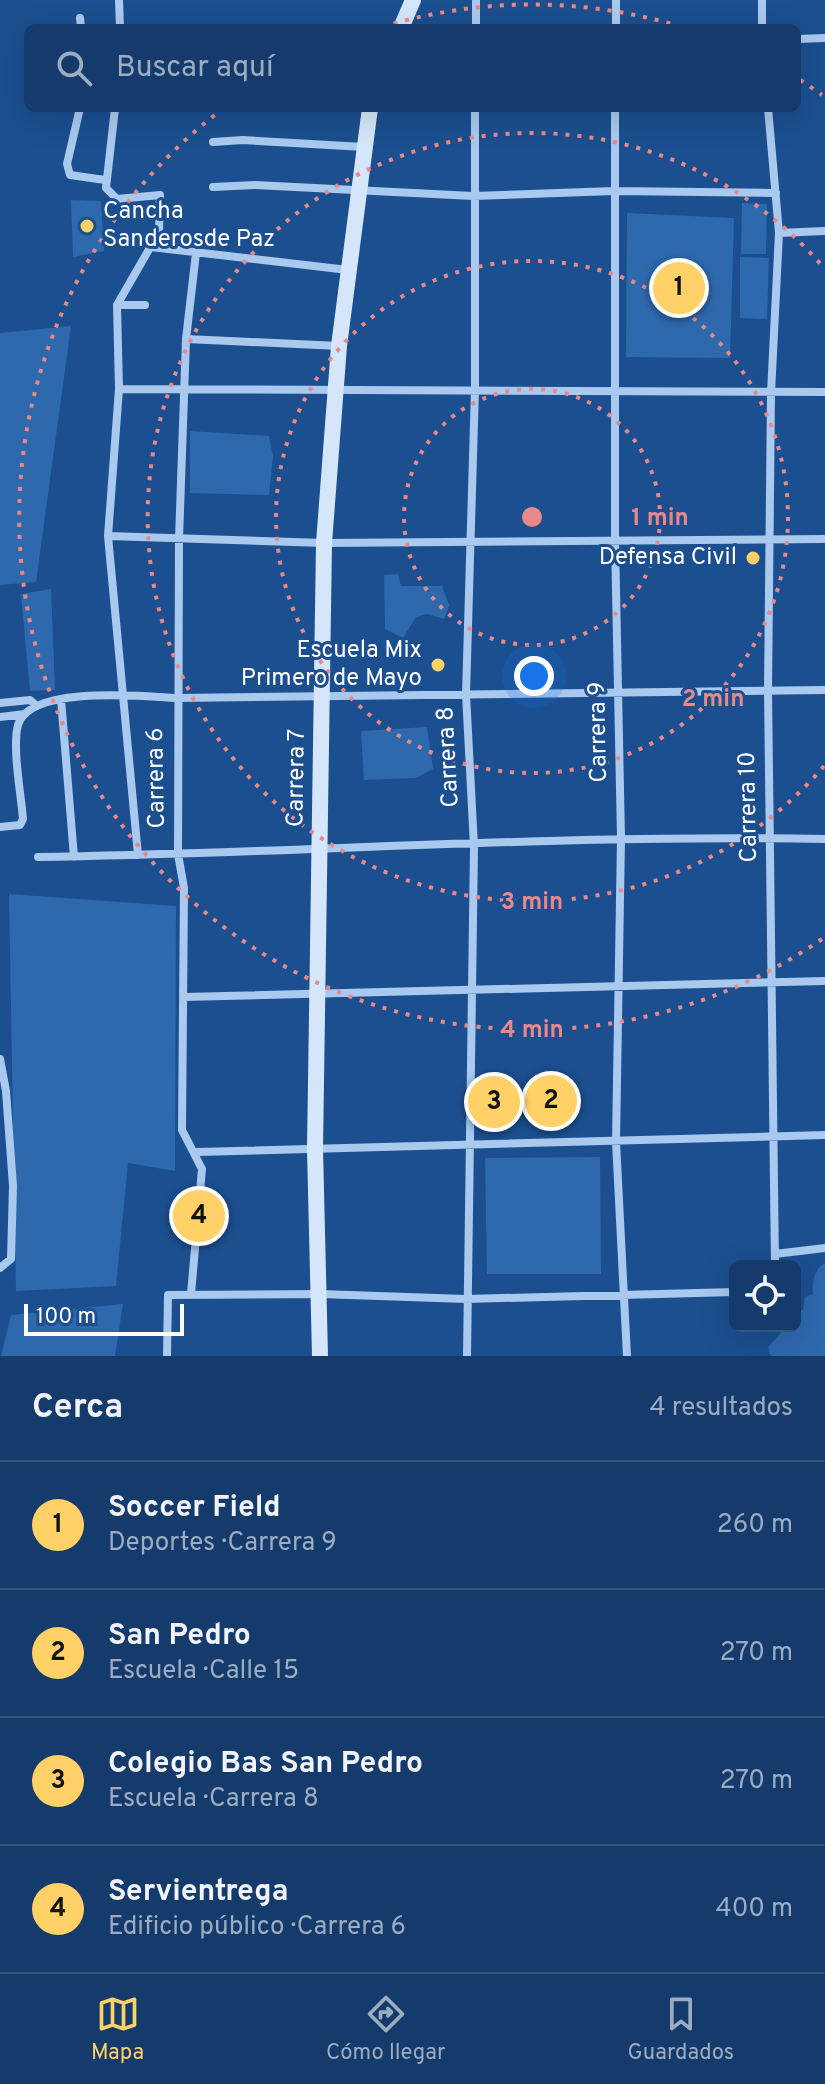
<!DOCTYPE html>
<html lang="es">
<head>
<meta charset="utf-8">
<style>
  :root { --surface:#143b6b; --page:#1d4271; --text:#f1f3f6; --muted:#9dadc1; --line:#33557e; --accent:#ffd166 }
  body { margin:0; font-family:Overpass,sans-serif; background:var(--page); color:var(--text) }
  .controls { position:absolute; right:24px; bottom:24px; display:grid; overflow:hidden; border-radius:12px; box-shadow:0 8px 32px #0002 }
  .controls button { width:72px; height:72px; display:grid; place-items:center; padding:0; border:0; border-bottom:2px solid var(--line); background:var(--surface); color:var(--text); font:40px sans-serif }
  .scale { position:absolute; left:24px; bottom:20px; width:160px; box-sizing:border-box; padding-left:8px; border:4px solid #fff; border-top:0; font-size:22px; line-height:28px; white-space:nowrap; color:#fff; -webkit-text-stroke:6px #1b4f8f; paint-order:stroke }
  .you { position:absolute; left:534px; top:676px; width:28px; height:28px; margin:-20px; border:6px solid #fff; border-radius:50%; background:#1a73e8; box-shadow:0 0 0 12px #1a73e833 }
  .badge { display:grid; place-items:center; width:52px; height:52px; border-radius:50%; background:var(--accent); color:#111; font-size:26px; font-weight:700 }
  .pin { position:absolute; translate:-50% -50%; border:4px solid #fff; box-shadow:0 2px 8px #0006 }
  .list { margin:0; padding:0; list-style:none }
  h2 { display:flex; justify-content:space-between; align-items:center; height:104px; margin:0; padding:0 32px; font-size:34px }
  h2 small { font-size:26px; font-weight:400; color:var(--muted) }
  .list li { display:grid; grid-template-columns:52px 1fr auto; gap:24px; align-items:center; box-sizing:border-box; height:128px; padding:0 32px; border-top:2px solid var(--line) }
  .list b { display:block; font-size:30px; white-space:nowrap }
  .list p { margin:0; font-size:26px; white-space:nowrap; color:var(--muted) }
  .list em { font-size:26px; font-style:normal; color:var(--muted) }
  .icon { flex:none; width:44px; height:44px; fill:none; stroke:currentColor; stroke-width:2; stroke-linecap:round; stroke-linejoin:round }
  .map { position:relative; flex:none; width:825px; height:1356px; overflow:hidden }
  .search { position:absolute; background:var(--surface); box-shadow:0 8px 32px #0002; left:24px; right:24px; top:24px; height:88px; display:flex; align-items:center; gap:20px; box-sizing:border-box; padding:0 28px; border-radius:12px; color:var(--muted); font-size:30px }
  .sheet { height:616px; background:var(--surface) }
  nav { display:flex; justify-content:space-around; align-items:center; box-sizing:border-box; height:112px; border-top:2px solid var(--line); background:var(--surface); font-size:22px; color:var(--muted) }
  nav a { display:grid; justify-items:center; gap:4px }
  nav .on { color:var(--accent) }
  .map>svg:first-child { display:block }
  .green { fill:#2e69ad }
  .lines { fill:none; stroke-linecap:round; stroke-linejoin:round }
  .street { stroke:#a9c9ee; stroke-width:8 }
  .secondary { stroke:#d6e6fa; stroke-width:16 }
  .ring { fill:none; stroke:#e88989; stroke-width:4; stroke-dasharray:4 8 }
  .poi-dot { fill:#ffd166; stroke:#1b4f8f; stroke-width:3 }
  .labels { text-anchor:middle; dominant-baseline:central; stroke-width:6; stroke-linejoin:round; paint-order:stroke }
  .poi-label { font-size:24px; fill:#fff; stroke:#1b4f8f; text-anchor:end }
  .street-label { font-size:24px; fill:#fff; stroke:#1b4f8f }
  .centre { fill:#e88989; stroke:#1b4f8f; stroke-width:4 }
  .ring-label { font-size:24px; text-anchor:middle; font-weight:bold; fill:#e88989; stroke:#1b4f8f; stroke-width:6; stroke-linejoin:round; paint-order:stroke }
</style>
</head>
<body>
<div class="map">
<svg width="825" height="1356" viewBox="0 0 825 1356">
  <rect width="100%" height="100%" fill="#1b4f8f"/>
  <path class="green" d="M 71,200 L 101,201 L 104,251 L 73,257 Z
    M 742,203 L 767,204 L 766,254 L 741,254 Z
    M 627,213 L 734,218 L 730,358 L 626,357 Z
    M 740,257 L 769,258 L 767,319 L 740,318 Z
    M 71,326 L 36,582 L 0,585 L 0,333 Z
    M 190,431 L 269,436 L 273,456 L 269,495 L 190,493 Z
    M 398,574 L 401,586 L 442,586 L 449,605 L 444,619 L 427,614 L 416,617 L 403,638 L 385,629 L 384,575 Z
    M 51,589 L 55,690 L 30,691 L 21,594 Z
    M 427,727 L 433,769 L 416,778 L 364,780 L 361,731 Z
    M 9,894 L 176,906 L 175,1171 L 128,1163 L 116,1286 L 16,1291 Z
    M 600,1157 L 601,1274 L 487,1274 L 485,1158 Z
    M 825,1263 L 825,1356 L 771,1356 L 768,1347 L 787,1326 L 795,1326 L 795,1317 L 803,1309 L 805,1297 L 813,1294 C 812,1282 814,1269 825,1263 Z
    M 123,1304 L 115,1356 L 1,1356 L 11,1315 Z"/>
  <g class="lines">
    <path class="street" d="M 119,0 L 120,28
      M 476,0 L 476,28
      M 762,0 L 762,28
      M 80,18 L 81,28
      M 616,28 L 616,0
      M 797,39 L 825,38
      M 80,108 L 67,164 L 70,175 L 105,180
      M 115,108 L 106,188 L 117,199 L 160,195 L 159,232 L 117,305 L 119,389 L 108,536 L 138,855
      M 615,108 L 615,540 L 621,838 L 616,1142 L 627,1356
      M 768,108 L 779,233 L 771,393 L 768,690 L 775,1266
      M 213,142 L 243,140 L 364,147
      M 213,187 L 255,185 L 473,196 L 614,191 L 776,193
      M 779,233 L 825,231
      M 151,247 L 348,270
      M 117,305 L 145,305
      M 186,339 L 339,346
      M 119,389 L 825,392
      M 108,536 L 324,543 L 825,539
      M 61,699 L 74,857
      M 0,703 L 30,700 L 37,706
      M 0,717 L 25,714
      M 0,827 L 20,825 L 23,819 C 21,794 12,747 18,725 C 29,685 143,696 176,698 L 825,690
      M 38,857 C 300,853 563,834 825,839
      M 184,997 L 825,981
      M 0,1059 L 6,1091 L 13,1186 L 11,1259 L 0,1268
      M 196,1152 L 825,1135
      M 775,1254 L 825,1248
      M 191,1294 L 202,1169 L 182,1130 L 184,888 L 178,854 L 179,539 L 186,339 L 196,253
      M 167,1356 L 168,1295 L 320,1294 L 466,1299 L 735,1292
      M 467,1356 L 474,846 L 466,694 L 475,389 L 475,108"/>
    <path class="secondary" d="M 401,28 L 413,0
      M 320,1356 L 315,1149 L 324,543 L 339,346 L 370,108"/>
  </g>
  <g class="ring">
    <circle cx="532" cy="517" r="128"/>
    <circle cx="532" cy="517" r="256"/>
    <path d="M824 766A384 384 0 1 1 824 268"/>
    <path d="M822 939A512 512 0 0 1 224 108M382 27A512 512 0 0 1 682 27M800 80A512 512 0 0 1 822 95"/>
  </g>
  <g class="poi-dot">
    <circle cx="87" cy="226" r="8"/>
    <circle cx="753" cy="558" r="8"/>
    <circle cx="438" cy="665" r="8"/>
  </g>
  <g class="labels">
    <g class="poi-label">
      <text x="103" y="212" text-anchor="start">Cancha<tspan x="103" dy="28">Sanderosde Paz</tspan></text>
      <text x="737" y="558">Defensa Civil</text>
      <text x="422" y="651">Escuela Mix<tspan x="422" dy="28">Primero de Mayo</tspan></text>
    </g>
    <g class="street-label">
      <text transform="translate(599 732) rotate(-91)">Carrera 9</text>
      <text transform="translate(449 757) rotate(-93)">Carrera 8</text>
      <text transform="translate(157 778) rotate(-91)">Carrera 6</text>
      <text transform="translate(297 778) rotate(-89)">Carrera 7</text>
      <text transform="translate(749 807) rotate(-91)">Carrera 10</text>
    </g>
  </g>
  <circle cx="532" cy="517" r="12" class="centre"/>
  <g class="ring-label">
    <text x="660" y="525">1 min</text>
    <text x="713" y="706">2 min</text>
    <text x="532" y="909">3 min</text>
    <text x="532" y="1037">4 min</text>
  </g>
</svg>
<div class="controls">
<button><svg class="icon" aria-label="locate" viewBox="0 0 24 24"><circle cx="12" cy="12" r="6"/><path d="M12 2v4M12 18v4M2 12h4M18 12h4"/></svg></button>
</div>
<div class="scale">100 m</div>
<div class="you"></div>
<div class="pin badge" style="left:679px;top:288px">1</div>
<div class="pin badge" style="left:551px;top:1101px">2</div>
<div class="pin badge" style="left:494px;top:1102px">3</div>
<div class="pin badge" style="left:199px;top:1216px">4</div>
<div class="search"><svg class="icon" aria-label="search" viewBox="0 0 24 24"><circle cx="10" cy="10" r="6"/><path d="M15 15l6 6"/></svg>Buscar aquí</div>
</div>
<section class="sheet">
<h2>Cerca<small>4 resultados</small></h2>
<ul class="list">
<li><span class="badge">1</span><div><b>Soccer Field</b><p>Deportes · Carrera 9</p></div><em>260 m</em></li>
<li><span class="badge">2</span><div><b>San Pedro</b><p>Escuela · Calle 15</p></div><em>270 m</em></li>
<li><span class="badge">3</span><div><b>Colegio Bas San Pedro</b><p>Escuela · Carrera 8</p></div><em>270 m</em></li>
<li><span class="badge">4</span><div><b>Servientrega</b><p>Edificio público · Carrera 6</p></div><em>400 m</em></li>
</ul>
</section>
<nav>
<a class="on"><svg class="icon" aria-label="map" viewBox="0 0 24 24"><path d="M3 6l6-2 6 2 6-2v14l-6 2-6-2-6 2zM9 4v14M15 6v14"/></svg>Mapa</a>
<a><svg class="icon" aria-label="directions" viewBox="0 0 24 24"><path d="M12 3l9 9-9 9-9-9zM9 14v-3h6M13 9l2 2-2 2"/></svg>Cómo llegar</a>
<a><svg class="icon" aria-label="saved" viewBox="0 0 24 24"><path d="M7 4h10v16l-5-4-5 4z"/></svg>Guardados</a>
</nav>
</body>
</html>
